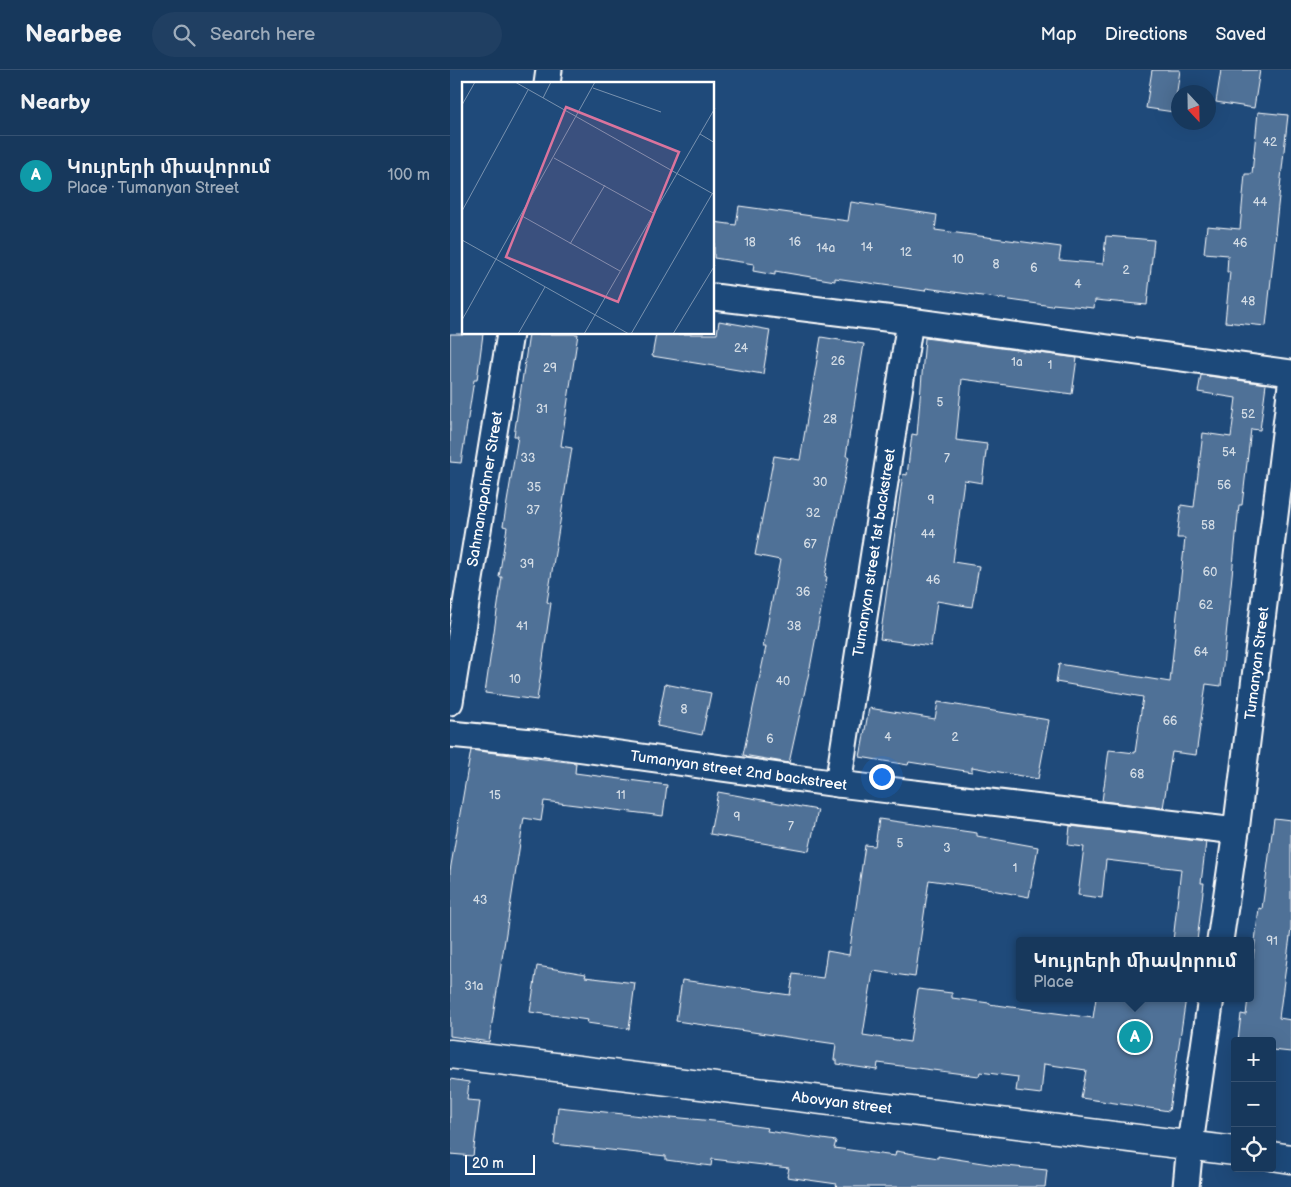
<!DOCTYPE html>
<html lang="en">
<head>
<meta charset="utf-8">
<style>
  :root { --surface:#17385c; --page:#203f62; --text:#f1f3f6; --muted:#9eacbb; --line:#365272; --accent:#ff9aa2 }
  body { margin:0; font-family:"Balsamiq Sans","Noto Sans Armenian",sans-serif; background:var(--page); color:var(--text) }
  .controls { position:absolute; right:15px; bottom:15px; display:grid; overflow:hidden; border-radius:5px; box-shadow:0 5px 20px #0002 }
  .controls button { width:45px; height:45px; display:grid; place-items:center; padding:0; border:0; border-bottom:1px solid var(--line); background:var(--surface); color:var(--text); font:25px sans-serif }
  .compass { position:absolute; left:721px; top:15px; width:45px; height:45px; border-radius:50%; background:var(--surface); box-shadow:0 5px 20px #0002; rotate:158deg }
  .scale { position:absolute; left:15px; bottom:12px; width:70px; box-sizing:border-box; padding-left:5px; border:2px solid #fff; border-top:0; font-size:14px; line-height:18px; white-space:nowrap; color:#fff; -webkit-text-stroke:4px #1f4a7a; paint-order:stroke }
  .you { position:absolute; left:431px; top:706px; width:18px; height:18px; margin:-12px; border:4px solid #fff; border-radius:50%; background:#1a73e8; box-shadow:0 0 0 8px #1a73e833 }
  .badge { display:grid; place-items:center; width:32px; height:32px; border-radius:50%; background:var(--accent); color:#fff; font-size:16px; font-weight:700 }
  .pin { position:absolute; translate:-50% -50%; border:2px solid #fff; box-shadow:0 1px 5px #0006 }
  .popup { position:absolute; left:566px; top:867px; width:238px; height:65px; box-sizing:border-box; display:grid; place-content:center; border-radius:5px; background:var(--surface); filter:drop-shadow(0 1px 4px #0005); font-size:16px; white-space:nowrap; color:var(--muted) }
  .popup b { font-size:19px; color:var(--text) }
  .popup::after { content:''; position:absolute; left:50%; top:100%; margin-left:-10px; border:10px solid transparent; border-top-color:var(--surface) }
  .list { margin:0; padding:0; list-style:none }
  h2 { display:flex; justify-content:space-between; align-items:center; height:65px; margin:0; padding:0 20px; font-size:21px }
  h2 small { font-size:16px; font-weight:400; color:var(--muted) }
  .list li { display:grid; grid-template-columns:32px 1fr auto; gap:15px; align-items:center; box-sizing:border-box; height:80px; padding:0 20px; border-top:1px solid var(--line) }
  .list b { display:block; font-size:19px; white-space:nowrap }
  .list p { margin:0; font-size:16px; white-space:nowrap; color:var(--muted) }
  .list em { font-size:16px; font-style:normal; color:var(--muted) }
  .icon { flex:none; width:28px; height:28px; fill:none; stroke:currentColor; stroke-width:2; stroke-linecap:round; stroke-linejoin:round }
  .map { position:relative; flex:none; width:841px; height:1117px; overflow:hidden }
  header { display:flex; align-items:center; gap:30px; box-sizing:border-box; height:70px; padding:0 25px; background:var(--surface); border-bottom:1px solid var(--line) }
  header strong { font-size:24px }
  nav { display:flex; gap:28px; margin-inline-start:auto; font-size:18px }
  .search { width:350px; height:45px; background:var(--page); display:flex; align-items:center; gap:12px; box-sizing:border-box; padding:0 18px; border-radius:28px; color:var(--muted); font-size:19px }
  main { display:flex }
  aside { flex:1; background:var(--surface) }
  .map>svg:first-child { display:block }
  .building { fill:#507197; stroke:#fff }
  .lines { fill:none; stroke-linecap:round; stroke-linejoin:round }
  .minor-casing { stroke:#fff; stroke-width:29 }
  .secondary-casing { stroke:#fff; stroke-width:31 }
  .minor { stroke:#1f4a7a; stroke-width:25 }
  .secondary { stroke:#1f4a7a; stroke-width:28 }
  .labels { text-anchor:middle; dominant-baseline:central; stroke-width:5; stroke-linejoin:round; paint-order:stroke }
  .number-label { font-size:12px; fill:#d3dce5 }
  .street-label { font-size:15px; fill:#fff; stroke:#1f4a7a }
  .inset-road { fill:none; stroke:#7992af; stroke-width:1 }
  .view { fill:#da749d; fill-opacity:0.15; stroke:#da749d; stroke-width:2.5 }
  .inset-edge { fill:none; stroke:#fff; stroke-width:2.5 }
</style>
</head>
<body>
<header>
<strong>Nearbee</strong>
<div class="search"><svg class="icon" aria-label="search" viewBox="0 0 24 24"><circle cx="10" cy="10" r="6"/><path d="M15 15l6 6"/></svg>Search here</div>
<nav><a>Map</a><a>Directions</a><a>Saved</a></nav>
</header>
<main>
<aside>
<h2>Nearby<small></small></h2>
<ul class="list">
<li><span class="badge" style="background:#0f9aa8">A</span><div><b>Կույրերի միավորում</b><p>Place · Tumanyan Street</p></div><em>100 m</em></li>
</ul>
</aside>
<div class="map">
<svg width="841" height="1117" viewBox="0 0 841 1117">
  <rect width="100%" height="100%" fill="#1f4a7a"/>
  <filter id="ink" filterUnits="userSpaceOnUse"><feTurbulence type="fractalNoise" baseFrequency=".02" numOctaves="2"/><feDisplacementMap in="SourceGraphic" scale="10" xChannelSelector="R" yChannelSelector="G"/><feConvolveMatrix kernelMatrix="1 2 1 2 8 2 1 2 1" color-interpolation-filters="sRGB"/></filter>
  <g filter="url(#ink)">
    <path class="building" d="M 702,0 L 730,0 L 724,42 L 696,38 Z
      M 771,0 L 810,0 L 804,38 L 766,32 Z
      M 808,42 L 838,45 L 825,163 L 826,163 L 816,256 L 775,252 L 780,202 L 777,202 L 778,185 L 754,183 L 757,156 L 790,159 L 795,104 L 802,104 Z
      M 401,132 L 487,145 L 485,160 L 611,177 L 609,190 L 653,194 L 656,166 L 704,170 L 697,235 L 645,230 L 644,238 L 603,234 L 602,236 L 476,218 L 475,221 L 385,208 L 385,211 L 325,201 L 325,205 L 303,201 L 304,194 L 264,188 L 264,152 L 286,155 L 289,136 L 398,151 Z
      M 269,251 L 320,260 L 313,304 L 202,286 L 206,264 L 267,264 Z
      M 0,264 L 33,264 L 27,310 L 24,310 L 11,393 L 0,392 Z
      M 79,264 L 128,264 L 111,376 L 122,378 L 97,532 L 101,533 L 87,630 L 35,623 L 52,507 L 49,507 L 57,457 L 53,456 L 68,366 L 64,366 Z
      M 371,267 L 414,274 L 396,386 L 399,386 L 375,506 L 377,507 L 361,593 L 339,693 L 293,685 L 316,577 L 313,577 L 330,490 L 305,485 L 324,386 L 350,390 Z
      M 475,268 L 627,288 L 622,324 L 512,309 L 506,370 L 537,374 L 532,413 L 514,410 L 503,492 L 529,496 L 522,537 L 487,531 L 481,576 L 430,569 L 453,404 L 457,405 L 462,364 L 467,365 Z
      M 751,305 L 816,314 L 810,360 L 801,359 L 792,435 L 789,435 L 771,616 L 756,614 L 746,685 L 722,682 L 713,738 L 652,731 L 659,680 L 685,683 L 693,627 L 606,612 L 609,594 L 720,612 L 735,468 L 727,468 L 731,435 L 744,437 L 753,363 L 781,367 L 786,328 L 748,322 Z
      M 215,614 L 261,623 L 252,665 L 207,656 Z
      M 488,632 L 599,650 L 588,709 L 522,697 L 522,702 L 459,692 L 458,695 L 410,687 L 419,638 L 485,649 Z
      M 21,680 L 126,693 L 125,703 L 217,715 L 213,746 L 94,731 L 91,751 L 74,748 L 39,972 L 0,966 L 0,801 Z
      M 268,722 L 368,740 L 359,781 L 260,764 Z
      M 824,748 L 841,750 L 841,859 L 829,948 L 841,950 L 841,982 L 822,980 L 822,971 L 788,971 L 791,944 L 796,945 L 798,928 L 800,928 L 802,888 L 803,888 L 809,838 L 812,839 Z
      M 429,749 L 527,763 L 527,766 L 588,777 L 579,827 L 542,820 L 542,819 L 479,810 L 465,907 L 423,901 L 413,965 L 460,972 L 468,919 L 502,923 L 502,928 L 539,933 L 539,934 L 643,948 L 646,928 L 736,928 L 719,1041 L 631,1028 L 636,1000 L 594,994 L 591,1024 L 566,1021 L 568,1007 L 530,1002 L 529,1006 L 428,993 L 427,1000 L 387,994 L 387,990 L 384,990 L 386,974 L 226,951 L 232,910 L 340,925 L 343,904 L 373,908 L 377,881 L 399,885 L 415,775 L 425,776 Z
      M 620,756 L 756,772 L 751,813 L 754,813 L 747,871 L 723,871 L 731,799 L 656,790 L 652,828 L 628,825 L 634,777 L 618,775 Z
      M 87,896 L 136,904 L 135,907 L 185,913 L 179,959 L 137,953 L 138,950 L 80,942 Z
      M 0,1009 L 19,1012 L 17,1030 L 30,1031 L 23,1086 L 0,1084 Z
      M 108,1037 L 220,1049 L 221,1047 L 274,1052 L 318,1058 L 317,1061 L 386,1071 L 384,1078 L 445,1086 L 446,1081 L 488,1088 L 488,1086 L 545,1095 L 597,1100 L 595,1117 L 386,1117 L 387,1114 L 337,1107 L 339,1098 L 262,1089 L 261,1096 L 216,1090 L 216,1086 L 104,1074 Z"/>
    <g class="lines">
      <g class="minor-casing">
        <g id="minor">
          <path d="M 97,14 L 99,0"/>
          <path d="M 264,227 L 460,251 L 841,303"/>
          <path id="s1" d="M 0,632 L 60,264"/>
          <path id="s2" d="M 0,664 L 82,672 L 388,714 L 786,761"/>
          <path id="s3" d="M 388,714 L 460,251"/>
          <path id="s4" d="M 770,871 L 786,761 L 841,315"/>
          <path d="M 736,1117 L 740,1074 L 761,928"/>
        </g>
      </g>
      <g class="secondary-casing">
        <g id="secondary">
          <path id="s5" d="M 0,984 L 785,1081"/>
          <path d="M 822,1086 L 841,1089"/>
        </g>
      </g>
      <use href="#minor" class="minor"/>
      <use href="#secondary" class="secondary"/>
    </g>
  </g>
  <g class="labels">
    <g class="number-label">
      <text x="820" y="72">42</text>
      <text x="810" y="132">44</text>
      <text x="300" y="172">18</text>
      <text x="345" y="172">16</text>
      <text x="790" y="173">46</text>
      <text x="417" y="177">14</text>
      <text x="376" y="178">14a</text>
      <text x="456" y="182">12</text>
      <text x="508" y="189">10</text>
      <text x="546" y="194">8</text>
      <text x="584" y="198">6</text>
      <text x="676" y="200">2</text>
      <text x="628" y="214">4</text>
      <text x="798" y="231">48</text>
      <text x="291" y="278">24</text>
      <text x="388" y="291">26</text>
      <text x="567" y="292">1a</text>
      <text x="600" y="295">1</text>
      <text x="100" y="298">29</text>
      <text x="490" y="332">5</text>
      <text x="92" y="339">31</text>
      <text x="798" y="344">52</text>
      <text x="380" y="349">28</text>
      <text x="779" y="382">54</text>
      <text x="78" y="388">33</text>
      <text x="497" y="388">7</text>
      <text x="370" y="412">30</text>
      <text x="774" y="415">56</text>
      <text x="84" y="417">35</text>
      <text x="481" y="430">9</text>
      <text x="83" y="440">37</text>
      <text x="363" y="443">32</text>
      <text x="758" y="455">58</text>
      <text x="478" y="464">44</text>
      <text x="360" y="474">67</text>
      <text x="77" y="494">39</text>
      <text x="760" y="502">60</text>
      <text x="483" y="510">46</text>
      <text x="353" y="522">36</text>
      <text x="756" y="535">62</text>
      <text x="72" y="556">41</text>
      <text x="344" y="556">38</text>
      <text x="751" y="582">64</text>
      <text x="65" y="609">10</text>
      <text x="333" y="611">40</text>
      <text x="234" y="639">8</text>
      <text x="720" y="651">66</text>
      <text x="438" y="667">4</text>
      <text x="505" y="667">2</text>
      <text x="320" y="669">6</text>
      <text x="687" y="704">68</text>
      <text x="45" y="725">15</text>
      <text x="171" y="725">11</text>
      <text x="287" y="747">9</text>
      <text x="341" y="756">7</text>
      <text x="450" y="773">5</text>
      <text x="497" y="778">3</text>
      <text x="565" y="798">1</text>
      <text x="30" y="830">43</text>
      <text x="822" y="871">91</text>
      <text x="24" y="916">31a</text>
    </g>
    <g class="street-label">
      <text stroke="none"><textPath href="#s1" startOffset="216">Sahmanapahner Street</textPath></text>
      <text stroke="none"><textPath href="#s3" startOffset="234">Tumanyan street 1st backstreet</textPath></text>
      <text stroke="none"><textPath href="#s4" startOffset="280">Tumanyan Street</textPath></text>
      <text stroke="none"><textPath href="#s2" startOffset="291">Tumanyan street 2nd backstreet</textPath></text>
      <text stroke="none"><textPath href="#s5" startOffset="395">Abovyan street</textPath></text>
    </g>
  </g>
  <g transform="translate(12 12)">
    <rect width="252" height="252" fill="#1f4a7a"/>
    <path class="inset-road" d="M 53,0 L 253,113M 131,6 L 199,30M 81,16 L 89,0M 0,23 L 13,0M 238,52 L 253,61M 92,76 L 193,132M 0,129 L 66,8M 60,134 L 158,189M 0,158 L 167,252M 108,162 L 143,103M 0,238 L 133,0M 56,252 L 83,205M 122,252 L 253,26M 169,252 L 250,112M 211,252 L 253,183"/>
    <path class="view" d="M 104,25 L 217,70 L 156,220 L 44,175 Z"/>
    <rect width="252" height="252" class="inset-edge"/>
  </g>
</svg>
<div class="controls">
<button>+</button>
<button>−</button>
<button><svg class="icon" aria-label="locate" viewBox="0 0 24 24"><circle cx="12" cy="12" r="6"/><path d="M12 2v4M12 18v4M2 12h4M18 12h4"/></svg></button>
</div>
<svg class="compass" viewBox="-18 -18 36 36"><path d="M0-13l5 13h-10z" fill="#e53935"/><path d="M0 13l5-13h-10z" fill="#9eacbb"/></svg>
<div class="scale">20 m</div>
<div class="you"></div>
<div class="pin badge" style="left:685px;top:967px;background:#0f9aa8">A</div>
<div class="popup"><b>Կույրերի միավորում</b>Place</div>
</div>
</main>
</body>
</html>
